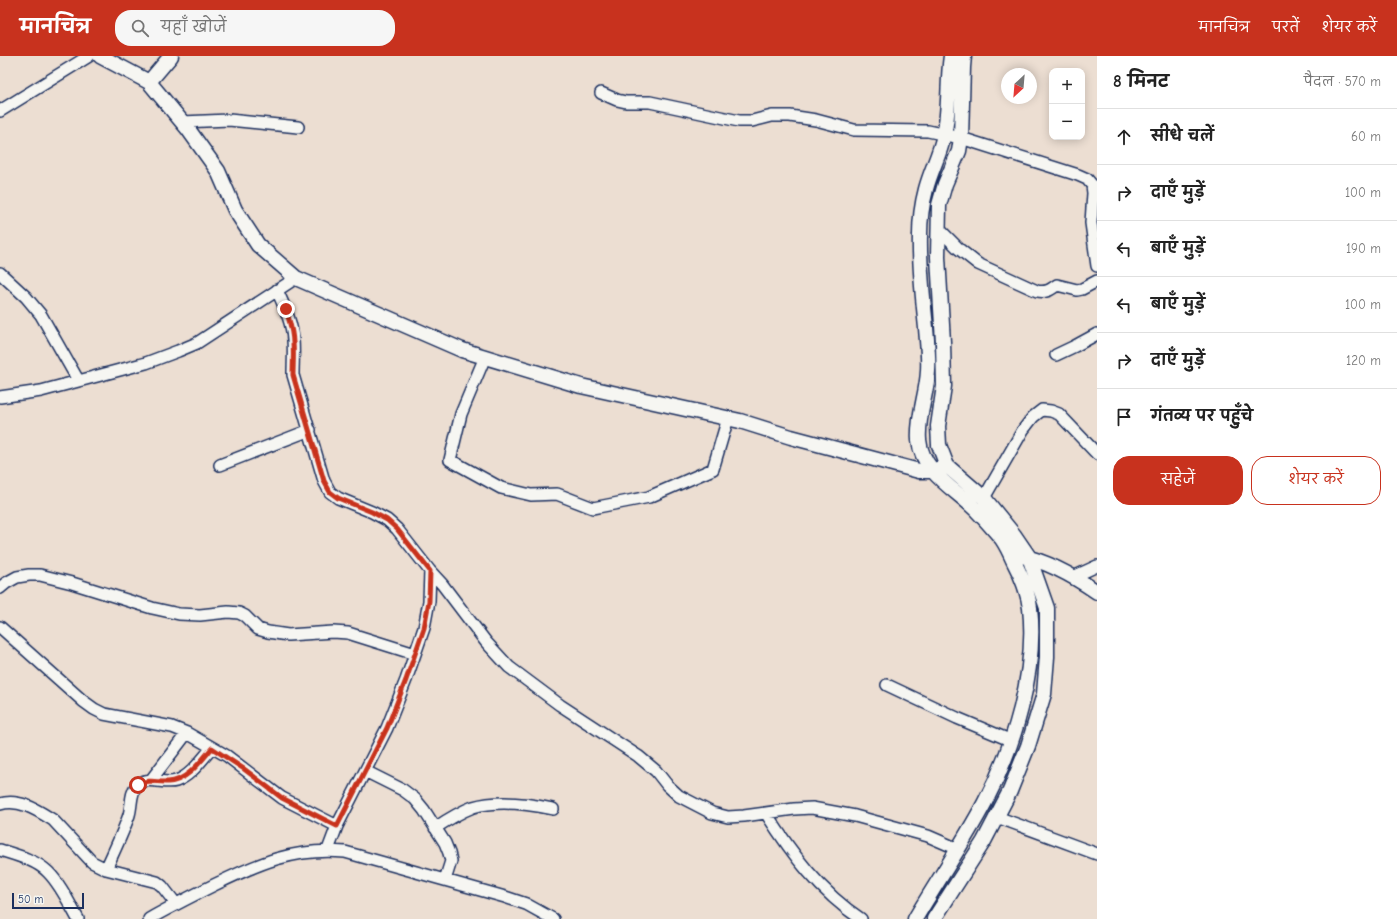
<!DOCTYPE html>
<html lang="hi">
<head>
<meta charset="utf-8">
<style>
  :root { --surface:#fff; --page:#f6f6f6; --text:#222; --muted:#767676; --line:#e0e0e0; --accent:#c8321e }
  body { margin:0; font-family:"Comic Neue","Playpen Sans Deva",sans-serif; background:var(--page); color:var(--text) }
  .controls { position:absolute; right:12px; top:12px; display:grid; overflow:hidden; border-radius:8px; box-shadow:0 2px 10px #0003 }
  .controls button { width:36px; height:36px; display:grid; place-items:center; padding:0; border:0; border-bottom:1px solid var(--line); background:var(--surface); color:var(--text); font:20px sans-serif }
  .compass { position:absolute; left:1001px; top:12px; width:36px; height:36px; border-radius:50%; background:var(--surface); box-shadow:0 2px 10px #0003; rotate:206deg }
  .scale { position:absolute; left:12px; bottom:10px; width:72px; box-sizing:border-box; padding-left:4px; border:2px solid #1b2f5e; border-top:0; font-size:11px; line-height:14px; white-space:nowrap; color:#1b2f5e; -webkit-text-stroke:3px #f6f6f2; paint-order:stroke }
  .stop { position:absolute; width:12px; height:12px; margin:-9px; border:3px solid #c8321e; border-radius:50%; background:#fff }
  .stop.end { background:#c8321e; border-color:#fff; box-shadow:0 1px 4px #0008 }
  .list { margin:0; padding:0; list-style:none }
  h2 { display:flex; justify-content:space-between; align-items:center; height:52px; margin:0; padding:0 16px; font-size:17px }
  h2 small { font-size:13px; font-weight:400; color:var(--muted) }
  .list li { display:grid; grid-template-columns:26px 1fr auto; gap:12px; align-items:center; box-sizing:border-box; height:56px; padding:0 16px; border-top:1px solid var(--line) }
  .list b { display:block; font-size:15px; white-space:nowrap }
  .list em { font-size:13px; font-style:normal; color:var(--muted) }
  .actions { display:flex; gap:8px; padding:12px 16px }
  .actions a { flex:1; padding:9px 0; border:1px solid var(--accent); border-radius:16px; text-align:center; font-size:14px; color:var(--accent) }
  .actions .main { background:var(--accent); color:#fff }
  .icon { flex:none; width:22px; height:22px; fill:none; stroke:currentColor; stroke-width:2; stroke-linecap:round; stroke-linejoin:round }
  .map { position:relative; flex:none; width:1097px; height:863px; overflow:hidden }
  header { display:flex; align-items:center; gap:24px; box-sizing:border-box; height:56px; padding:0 20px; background:var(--accent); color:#fff }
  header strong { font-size:19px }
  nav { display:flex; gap:22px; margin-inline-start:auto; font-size:14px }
  .search { width:280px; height:36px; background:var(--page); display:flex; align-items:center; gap:10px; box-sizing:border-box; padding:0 14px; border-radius:16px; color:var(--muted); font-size:15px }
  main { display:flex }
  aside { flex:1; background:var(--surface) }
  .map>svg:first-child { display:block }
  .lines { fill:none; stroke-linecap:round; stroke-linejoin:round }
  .minor-casing { stroke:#1b2f5e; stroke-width:14 }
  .tertiary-casing { stroke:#1b2f5e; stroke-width:17 }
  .minor { stroke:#f6f6f2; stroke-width:11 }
  .tertiary { stroke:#f6f6f2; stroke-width:14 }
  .route { stroke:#c8321e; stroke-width:5 }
</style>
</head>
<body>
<header>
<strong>मानचित्र</strong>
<div class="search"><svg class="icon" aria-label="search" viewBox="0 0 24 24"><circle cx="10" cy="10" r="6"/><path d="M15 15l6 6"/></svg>यहाँ खोजें</div>
<nav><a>मानचित्र</a><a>परतें</a><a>शेयर करें</a></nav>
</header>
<main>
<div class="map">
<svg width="1097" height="863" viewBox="0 0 1097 863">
  <rect width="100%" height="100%" fill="#ecded2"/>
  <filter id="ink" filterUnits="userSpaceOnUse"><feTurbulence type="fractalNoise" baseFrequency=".025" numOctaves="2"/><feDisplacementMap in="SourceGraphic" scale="8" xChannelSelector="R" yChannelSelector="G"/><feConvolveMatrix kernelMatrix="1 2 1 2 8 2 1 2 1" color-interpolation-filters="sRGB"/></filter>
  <g filter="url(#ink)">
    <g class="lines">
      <g class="minor-casing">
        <path id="minor" d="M 601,37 L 617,44 L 626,46 L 650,46 L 739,65 L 752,65 L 772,60 L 790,60 L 816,64 L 854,74 L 928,75 L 961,82 L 1078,119 L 1087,123 L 1092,129 L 1093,137 L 1091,167 L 1097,210
          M 0,55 L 89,0
          M 182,66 L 229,64 L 298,71
          M 938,172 L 959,193 L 978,208 L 1037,235 C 1046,237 1050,234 1057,229 L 1077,234 L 1082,233 L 1097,225
          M 0,217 L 26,241 L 41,259 L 78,324
          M 277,234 C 284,250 292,266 293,284 C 294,296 293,307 293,319 L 324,425 L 330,436 L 338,442 L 372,456 L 387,464 L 397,473 L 430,515 L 442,528 L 486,586 L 509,611 L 560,649 L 638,700 L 656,715 L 667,729 L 679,740 L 712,757 L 728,761 L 744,760 L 794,753 L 812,752 L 855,760 L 928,780 L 958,793
          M 1056,299 L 1075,290 L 1097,278
          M 485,301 L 461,358 L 450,404 L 501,432 L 531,439 L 557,438 L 593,452 L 649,441 L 713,413 L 728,362
          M 0,341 L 41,335 L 146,307 L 178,295 L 197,287 L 296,222
          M 220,409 L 310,374
          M 984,442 L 1023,374 L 1033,361 L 1042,354 L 1051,355 L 1059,358 L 1097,398
          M 1073,521 L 1097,510
          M 0,532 L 6,527 L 17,521 L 29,519 L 40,519 L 72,527 L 152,552 L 179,558 L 200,559 L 228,556 L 239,557 L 245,560 L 258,573 L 268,576 L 288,579 L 333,576 L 348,577 L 415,598
          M 0,571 L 83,645 L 94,653 L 104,658 L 172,671 L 187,677 L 227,700 L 282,742 L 337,770
          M 887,629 L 957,662 L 1012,685
          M 365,715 L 403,734 L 415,743 L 424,754 L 445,787 L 449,797 L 451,805 L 445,824
          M 151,724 L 187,677
          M 0,748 C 19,742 37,754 53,764 L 92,806 L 106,813 L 157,826 L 162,830 L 176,848
          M 766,757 C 792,798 820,836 861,863
          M 997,761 L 1097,798
          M 435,772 C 447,764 460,756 473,751 C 497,744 530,748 553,753
          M 0,794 C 16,799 36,804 48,816 C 61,829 69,847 78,863
          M 328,794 L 337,770 L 387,672 L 406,624 L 424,572 L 429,545 L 430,515
          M 106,813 C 114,795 123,777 129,759 C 132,749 130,737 137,729 C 148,719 164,729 176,725 C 191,720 202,703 212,692
          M 149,863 C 170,851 192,840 214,829 C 257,808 295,791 345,796 L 505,841 L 526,848 L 553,863"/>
      </g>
      <g class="tertiary-casing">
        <path id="tertiary" d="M 100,0 L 149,26 L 188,73 L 218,115 L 235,154 L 258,189 L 296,222 L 462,294 L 581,330 L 740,365 L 791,381 L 919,415 L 932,415 L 947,410
          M 149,26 L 171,0
          M 1022,500 C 1049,506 1075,521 1097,536
          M 915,863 C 938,824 964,786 985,746 C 1014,691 1037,615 1030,552 C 1028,535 1021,519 1013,504 C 1010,497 1006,489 1002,483 C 994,474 986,464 977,455 C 957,434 922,417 919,384 C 917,361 927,338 928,315 C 929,301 927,286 926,272 C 923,241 919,210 920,179 C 920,163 922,148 926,133 C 931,114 940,98 944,79 C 950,53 947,26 951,0
          M 934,863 L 984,785 L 1010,735 L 1028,690 L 1044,638 L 1047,601 L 1047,552 L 1029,501 L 1014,479 L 984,442 L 947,410 L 939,389 L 938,370 L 944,330 L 943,286 L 938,201 L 939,149 L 945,128 L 959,95 L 961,82 L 963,11 L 964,0"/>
      </g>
      <use href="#minor" class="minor"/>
      <use href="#tertiary" class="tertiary"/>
    </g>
  </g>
  <g class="lines" filter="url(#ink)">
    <path class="route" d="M 138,729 C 151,722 156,727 168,726 C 187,725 201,705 212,692 L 244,713 L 282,742 L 337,770 L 387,672 L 406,624 L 424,572 L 429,545 L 430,515 L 397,473 L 387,464 L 372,456 L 338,442 L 330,436 L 324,425 L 293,319 C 293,308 294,298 293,287 C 293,275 289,264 286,253"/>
  </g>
</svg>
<div class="controls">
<button>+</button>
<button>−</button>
</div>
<svg class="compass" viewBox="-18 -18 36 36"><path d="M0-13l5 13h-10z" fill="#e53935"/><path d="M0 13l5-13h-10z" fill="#767676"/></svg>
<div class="scale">50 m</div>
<div class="stop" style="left:138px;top:729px"></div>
<div class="stop end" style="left:286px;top:253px"></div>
</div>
<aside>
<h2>8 मिनट<small>पैदल · 570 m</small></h2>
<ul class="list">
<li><svg class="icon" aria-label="ahead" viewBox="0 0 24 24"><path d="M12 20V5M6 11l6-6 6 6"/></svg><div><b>सीधे चलें</b></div><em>60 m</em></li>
<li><svg class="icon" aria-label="right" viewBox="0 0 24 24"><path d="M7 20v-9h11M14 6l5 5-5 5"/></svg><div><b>दाएँ मुड़ें</b></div><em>100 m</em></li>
<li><svg class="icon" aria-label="left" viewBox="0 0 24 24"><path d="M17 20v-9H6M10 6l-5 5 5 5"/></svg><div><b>बाएँ मुड़ें</b></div><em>190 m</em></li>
<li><svg class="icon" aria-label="left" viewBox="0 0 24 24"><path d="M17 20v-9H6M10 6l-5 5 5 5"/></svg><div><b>बाएँ मुड़ें</b></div><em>100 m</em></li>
<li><svg class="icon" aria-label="right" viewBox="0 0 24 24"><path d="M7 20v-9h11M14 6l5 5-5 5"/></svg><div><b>दाएँ मुड़ें</b></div><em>120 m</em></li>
<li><svg class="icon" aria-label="arrive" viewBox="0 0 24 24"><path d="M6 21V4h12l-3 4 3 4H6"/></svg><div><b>गंतव्य पर पहुँचे</b></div></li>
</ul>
<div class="actions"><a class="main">सहेजें</a><a>शेयर करें</a></div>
</aside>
</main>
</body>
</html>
